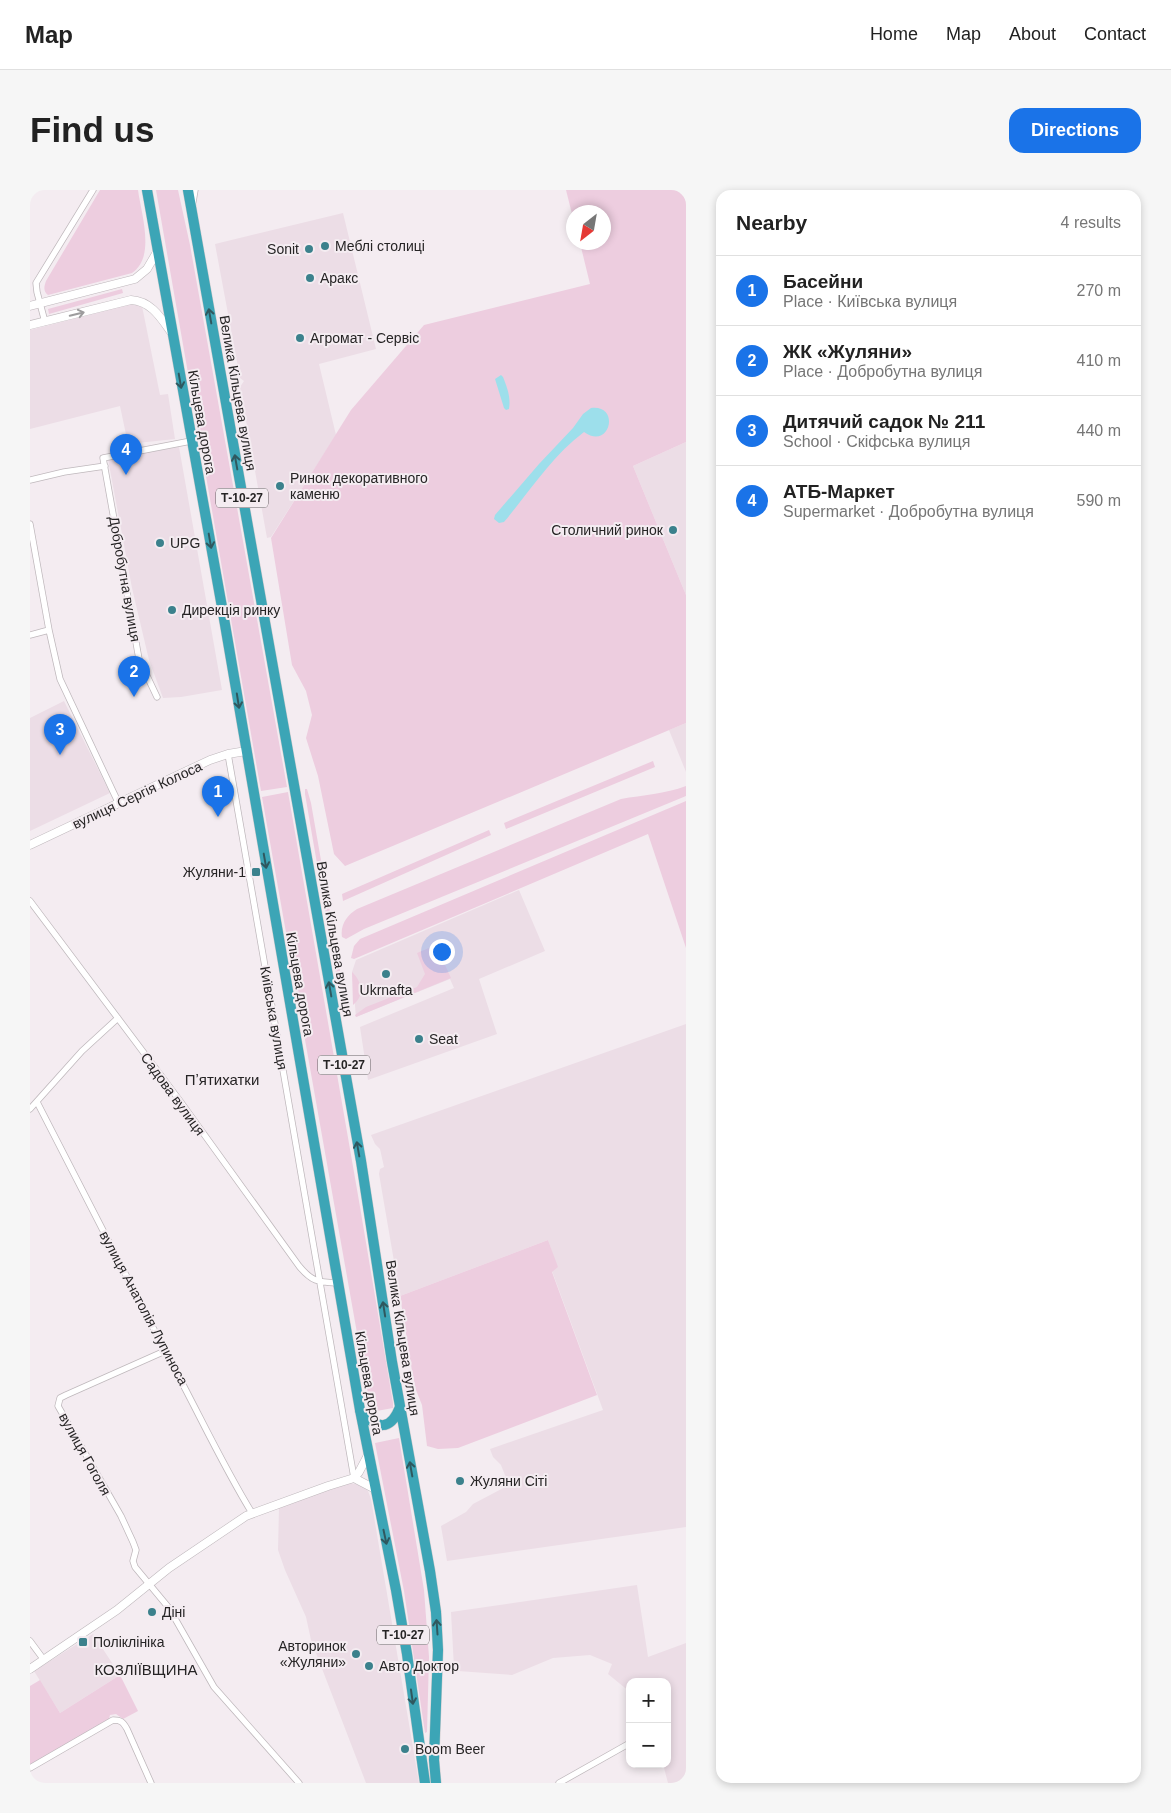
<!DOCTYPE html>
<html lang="en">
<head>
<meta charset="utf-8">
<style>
  :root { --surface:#fff; --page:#f6f6f6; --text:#222; --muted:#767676; --line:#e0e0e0; --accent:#1a73e8 }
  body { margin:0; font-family:Arial,sans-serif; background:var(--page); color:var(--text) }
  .controls { position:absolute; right:15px; bottom:15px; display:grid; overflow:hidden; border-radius:10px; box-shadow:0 2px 8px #0003 }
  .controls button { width:45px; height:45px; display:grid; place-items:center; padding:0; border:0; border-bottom:1px solid var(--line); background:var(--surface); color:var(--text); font:25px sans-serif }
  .compass { position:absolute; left:536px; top:15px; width:45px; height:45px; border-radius:50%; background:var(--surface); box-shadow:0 2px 8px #0003; rotate:211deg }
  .you { position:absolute; left:411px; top:761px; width:18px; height:18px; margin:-12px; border:4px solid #fff; border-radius:50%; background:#1a73e8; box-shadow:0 0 0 8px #1a73e833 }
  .badge { display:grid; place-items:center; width:32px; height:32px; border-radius:50%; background:var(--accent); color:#fff; font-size:16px; font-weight:700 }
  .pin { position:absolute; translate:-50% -41px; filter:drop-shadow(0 1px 2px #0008) }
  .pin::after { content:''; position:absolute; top:26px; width:18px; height:15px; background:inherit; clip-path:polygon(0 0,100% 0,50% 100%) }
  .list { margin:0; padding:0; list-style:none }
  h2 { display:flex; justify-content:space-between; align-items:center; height:65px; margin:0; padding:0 20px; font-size:21px }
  h2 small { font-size:16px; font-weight:400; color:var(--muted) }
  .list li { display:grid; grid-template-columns:32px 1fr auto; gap:15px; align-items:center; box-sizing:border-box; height:70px; padding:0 20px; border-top:1px solid var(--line) }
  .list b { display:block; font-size:19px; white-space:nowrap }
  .list p { margin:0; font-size:16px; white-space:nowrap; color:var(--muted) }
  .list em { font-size:16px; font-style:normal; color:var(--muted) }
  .map { position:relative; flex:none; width:656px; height:1593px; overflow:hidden; border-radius:15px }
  header { display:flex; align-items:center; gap:30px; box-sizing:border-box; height:70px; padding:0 25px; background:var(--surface); border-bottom:1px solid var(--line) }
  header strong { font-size:24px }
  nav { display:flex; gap:28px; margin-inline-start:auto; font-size:18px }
  .intro { display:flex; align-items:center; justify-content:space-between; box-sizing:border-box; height:120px; padding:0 30px }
  h1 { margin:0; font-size:35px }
  .button { padding:12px 22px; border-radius:15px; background:var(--accent); color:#fff; font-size:18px; font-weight:700 }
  main { display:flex; gap:30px; padding:0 30px }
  aside { flex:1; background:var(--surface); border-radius:15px; box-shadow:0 2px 8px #0003 }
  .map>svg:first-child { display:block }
  .built { fill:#ecdde6 }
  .green { fill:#edcddf }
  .water { fill:#9ddfeb }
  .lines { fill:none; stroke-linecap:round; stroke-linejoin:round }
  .street-casing { stroke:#bfb8bc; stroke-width:7 }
  .secondary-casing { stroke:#bfb8bc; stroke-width:9 }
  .highway-casing { stroke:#cbcacb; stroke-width:11 }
  .street { stroke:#fff; stroke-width:5.5 }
  .secondary { stroke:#fff; stroke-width:8 }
  .highway { stroke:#3ca5b6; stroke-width:10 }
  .oneway { stroke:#9d9c9d }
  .oneway2 { stroke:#2f585f }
  .poi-dot { fill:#3b818c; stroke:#f4ecf1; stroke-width:2 }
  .labels { text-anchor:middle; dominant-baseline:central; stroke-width:4; stroke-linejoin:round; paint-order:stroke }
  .shield { fill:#f4ecf1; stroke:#646062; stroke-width:1 }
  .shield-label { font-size:12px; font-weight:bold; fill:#262425 }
  .poi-label { font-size:14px; fill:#262425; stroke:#f4ecf1; text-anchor:start }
  .street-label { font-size:14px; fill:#262425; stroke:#f4ecf1 }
  .neighbourhood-label { font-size:15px; fill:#262425; stroke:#f4ecf1 }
</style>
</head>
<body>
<header>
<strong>Map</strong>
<nav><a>Home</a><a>Map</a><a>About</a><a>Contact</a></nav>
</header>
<div class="intro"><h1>Find us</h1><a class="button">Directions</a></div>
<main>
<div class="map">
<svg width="656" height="1593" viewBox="0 0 656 1593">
  <rect width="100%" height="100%" fill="#f4ecf1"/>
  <path class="built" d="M 313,23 L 346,159 L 289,174 L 306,245 L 241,347 L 237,348 L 210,197 L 214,191 L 210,188 L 185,54 Z
    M 105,113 L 112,116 L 130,205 L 138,204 L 145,249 L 98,254 L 90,216 L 0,239 L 0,140 Z
    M 656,252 L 656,405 L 603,276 Z
    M 149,257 L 192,500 L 151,507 L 133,508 L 119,470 L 102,398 L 78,269 Z
    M 34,511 L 80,603 L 0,641 L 0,528 Z
    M 656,533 L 656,582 L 639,540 Z
    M 489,700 L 515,761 L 449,789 L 467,844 L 338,890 L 330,837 L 424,798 L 420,789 L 326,827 L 322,782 L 326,770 Z
    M 656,834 L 656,1337 L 417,1371 L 411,1336 L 436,1322 L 443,1314 L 479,1295 L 471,1275 L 463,1267 L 460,1259 L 573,1220 L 522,1081 L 527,1077 L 518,1050 L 370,1106 L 349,984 L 350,979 L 354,977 L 350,959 L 345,954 L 341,945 Z
    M 319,1293 L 332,1295 L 338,1301 L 341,1309 L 389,1593 L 336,1593 L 281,1450 L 276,1427 L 255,1380 L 248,1360 L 249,1318 L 305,1296 Z
    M 607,1395 L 618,1467 L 656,1453 L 656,1593 L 638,1593 L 633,1574 L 637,1574 L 637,1492 L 600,1492 L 600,1502 L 578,1484 L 582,1474 L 560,1465 L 523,1468 L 482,1485 L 428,1481 L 424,1478 L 421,1422 Z
    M 63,1444 L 90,1485 L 30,1523 L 4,1481 Z"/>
  <path class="green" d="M 70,0 L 108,0 C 111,23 126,67 102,83 L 18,105 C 13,101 14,97 16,91 Z
    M 126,0 L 148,0 L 160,55 L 257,597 L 231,601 Z
    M 536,0 L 656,0 L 656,252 L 603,276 L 656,405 L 656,533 L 315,676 L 304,664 L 288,586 L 276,548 L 282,525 L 276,501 L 262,475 L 241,348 L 321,220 L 394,135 L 560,94 L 550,53 L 574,52 L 574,22 L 544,22 L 543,28 Z
    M 92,99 L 93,103 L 19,124 L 18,119 Z
    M 623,571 L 625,577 L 476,639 L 474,633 Z
    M 656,596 L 656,606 L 334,739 L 316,749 L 312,747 C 310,735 317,725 327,719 L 591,609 C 613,605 635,604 656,596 Z
    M 275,599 L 277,599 L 281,613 L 310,779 L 311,813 L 275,604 Z
    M 258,602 L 329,1011 L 363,1213 L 363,1218 L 341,1222 L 232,607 Z
    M 656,611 L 656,758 L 618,644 L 324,769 L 321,768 L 324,756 L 330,749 Z
    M 459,640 L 461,645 L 313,711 L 312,704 Z
    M 406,755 L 421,788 L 326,827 L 325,825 L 336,817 L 387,797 L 395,784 L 387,763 Z
    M 322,782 C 332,791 335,806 323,815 Z
    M 518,1050 L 528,1077 L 522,1082 L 567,1205 L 428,1258 L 408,1259 L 397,1256 L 392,1215 L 386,1200 L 382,1181 L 370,1106 Z
    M 369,1248 L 394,1400 L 399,1467 L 397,1542 L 395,1543 L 374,1401 L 345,1253 Z
    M 90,1485 L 108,1521 L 93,1529 L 86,1524 L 80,1525 L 79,1529 L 4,1573 L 0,1574 L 0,1496 L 10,1490 L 30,1523 Z"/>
  <path class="water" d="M 471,185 L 473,187 C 477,197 481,207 479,219 L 476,220 L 474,218 L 465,189 Z
    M 561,218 C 591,214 580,261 554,242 C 522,266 500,301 474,332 L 469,333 L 464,329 L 465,325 L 509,274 L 543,238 L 553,224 Z"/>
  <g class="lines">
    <g class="street-casing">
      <path id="street" d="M 163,12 L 165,0
        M 15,132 L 7,102 L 6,93 L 63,0
        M 0,290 L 34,282 L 75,276
        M 0,334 L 19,440 L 30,489 L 88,612
        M 0,445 L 19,440
        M 127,507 L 109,469 L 73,268 L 161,251
        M 198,564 L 324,1288
        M 0,711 L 150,911 L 269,1076 C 282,1092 288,1092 308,1093
        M 7,912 L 135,1161 C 165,1215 190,1271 222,1323
        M 0,919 L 52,861 L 88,828
        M 135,1161 L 36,1205 L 30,1208 L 28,1216 L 91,1326 L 103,1352 L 106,1360 L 103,1371 L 105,1377 L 139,1418 L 184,1497 L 269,1593
        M 0,1451 L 14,1470
        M 0,1578 L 83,1530 C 91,1530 93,1532 97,1539 L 121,1593
        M 529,1593 L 600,1553"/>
    </g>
    <g class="secondary-casing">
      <path id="secondary" d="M 0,116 L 105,89 L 117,79 L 127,62
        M 0,135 L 101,110 C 121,111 131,128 141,142
        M 0,655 L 180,570 L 198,564 L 216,561
        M 324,1288 L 345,1299
        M 0,1479 L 87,1420 L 139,1378 L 216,1326 L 298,1296 L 324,1288 L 329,1282 L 338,1265"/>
    </g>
    <g class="highway-casing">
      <path id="highway" d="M 117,0 L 192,417 L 330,1220 L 366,1400 L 377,1464 L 395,1593
        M 158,0 L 331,971 L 362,1172 L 400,1381 L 406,1422 L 408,1460 L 404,1570 L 406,1593
        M 330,1221 C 347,1239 360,1242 370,1217"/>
    </g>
    <use href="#street" class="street"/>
    <use href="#secondary" class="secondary"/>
    <use href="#highway" class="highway"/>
  </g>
  <defs><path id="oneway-shaft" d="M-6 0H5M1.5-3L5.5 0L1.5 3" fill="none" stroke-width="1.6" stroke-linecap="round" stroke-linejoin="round" transform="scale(1.25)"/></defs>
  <use class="oneway" href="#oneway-shaft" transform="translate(47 124) rotate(-14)"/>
  <g class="oneway2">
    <use href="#oneway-shaft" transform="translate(180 126) rotate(-100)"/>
    <use href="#oneway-shaft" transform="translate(150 191) rotate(80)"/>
    <use href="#oneway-shaft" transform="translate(206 272) rotate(-100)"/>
    <use href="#oneway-shaft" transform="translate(180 351) rotate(80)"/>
    <use href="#oneway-shaft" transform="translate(208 511) rotate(81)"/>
    <use href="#oneway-shaft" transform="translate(235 671) rotate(80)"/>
    <use href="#oneway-shaft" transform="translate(300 799) rotate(-100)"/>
    <use href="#oneway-shaft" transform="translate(328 959) rotate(-100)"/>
    <use href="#oneway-shaft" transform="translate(354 1119) rotate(-99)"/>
    <use href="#oneway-shaft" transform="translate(381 1279) rotate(-100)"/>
    <use href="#oneway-shaft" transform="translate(355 1347) rotate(78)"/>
    <use href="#oneway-shaft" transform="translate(407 1437) rotate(-94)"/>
    <use href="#oneway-shaft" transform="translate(382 1507) rotate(82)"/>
  </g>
  <g class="poi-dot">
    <circle cx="295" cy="56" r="5"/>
    <circle cx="279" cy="59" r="5"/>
    <circle cx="280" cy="88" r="5"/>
    <circle cx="270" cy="148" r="5"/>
    <circle cx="250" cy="296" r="5"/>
    <circle cx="643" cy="340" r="5"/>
    <circle cx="130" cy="353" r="5"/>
    <circle cx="142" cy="420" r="5"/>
    <rect x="221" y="677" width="10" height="10" rx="2.5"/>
    <circle cx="356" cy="784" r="5"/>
    <circle cx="389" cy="849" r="5"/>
    <circle cx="430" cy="1291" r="5"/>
    <circle cx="122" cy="1422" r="5"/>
    <rect x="48" y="1447" width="10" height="10" rx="2.5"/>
    <circle cx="326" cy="1464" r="5"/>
    <circle cx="339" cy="1476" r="5"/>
    <circle cx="375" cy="1559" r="5"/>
  </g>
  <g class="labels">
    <g class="shield">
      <rect x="186" y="298.5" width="52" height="19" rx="4"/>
      <rect x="288" y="865.5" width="52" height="19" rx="4"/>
      <rect x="347" y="1435.5" width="52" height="19" rx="4"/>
    </g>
    <g class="shield-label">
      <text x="212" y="308">Т-10-27</text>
      <text x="314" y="875">Т-10-27</text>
      <text x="373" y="1445">Т-10-27</text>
    </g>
    <g class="poi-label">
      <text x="305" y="56">Меблі столиці</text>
      <text x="269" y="59" text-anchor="end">Sonit</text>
      <text x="290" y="88">Аракс</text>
      <text x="280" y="148">Агромат - Сервіс</text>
      <text x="260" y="288">Ринок декоративного<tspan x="260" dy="16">каменю</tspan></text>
      <text x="633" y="340" text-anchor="end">Столичний ринок</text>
      <text x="140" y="353">UPG</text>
      <text x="152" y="420">Дирекція ринку</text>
      <text x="216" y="682" text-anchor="end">Жуляни-1</text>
      <text x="356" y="800" text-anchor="middle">Ukrnafta</text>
      <text x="399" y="849">Seat</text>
      <text x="440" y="1291">Жуляни Сіті</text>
      <text x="132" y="1422">Діні</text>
      <text x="63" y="1452">Поліклініка</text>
      <text x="316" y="1456" text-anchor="end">Авторинок<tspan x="316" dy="16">«Жуляни»</tspan></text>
      <text x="349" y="1476">Авто Доктор</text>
      <text x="385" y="1559">Boom Beer</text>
    </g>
    <g class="street-label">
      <text transform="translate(208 203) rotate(80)">Велика Кільцева вулиця</text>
      <text transform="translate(172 232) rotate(80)">Кільцева дорога</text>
      <text transform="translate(95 389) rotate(80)">Добробутна вулиця</text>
      <text transform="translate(107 605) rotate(-25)">вулиця Сергія Колоса</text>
      <text transform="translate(305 749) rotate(80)">Велика Кільцева вулиця</text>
      <text transform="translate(270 794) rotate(80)">Кільцева дорога</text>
      <text transform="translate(244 828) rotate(80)">Київська вулиця</text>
      <text transform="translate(143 904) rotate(54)">Садова вулиця</text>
      <text transform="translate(114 1118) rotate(62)">вулиця Анатолія Лупиноса</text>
      <text transform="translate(373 1148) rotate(81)">Велика Кільцева вулиця</text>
      <text transform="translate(339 1193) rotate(80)">Кільцева дорога</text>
      <text transform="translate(55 1264) rotate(61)">вулиця Гоголя</text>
    </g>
    <g class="neighbourhood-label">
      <text x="192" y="889">Пʼятихатки</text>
      <text x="116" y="1479">КОЗЛІЇВЩИНА</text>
    </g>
  </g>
</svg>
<div class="controls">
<button>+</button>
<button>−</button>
</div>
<svg class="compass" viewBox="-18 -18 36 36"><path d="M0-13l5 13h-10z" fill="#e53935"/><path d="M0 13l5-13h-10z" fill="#767676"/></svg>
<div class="you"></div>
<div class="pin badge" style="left:188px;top:627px">1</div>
<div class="pin badge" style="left:104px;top:507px">2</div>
<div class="pin badge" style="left:30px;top:565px">3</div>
<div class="pin badge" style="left:96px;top:285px">4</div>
</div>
<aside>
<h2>Nearby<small>4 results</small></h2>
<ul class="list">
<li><span class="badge">1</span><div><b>Басейни</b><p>Place · Київська вулиця</p></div><em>270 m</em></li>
<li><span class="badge">2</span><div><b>ЖК «Жуляни»</b><p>Place · Добробутна вулиця</p></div><em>410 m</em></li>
<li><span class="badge">3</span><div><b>Дитячий садок № 211</b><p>School · Скіфська вулиця</p></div><em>440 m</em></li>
<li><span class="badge">4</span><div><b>АТБ-Маркет</b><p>Supermarket · Добробутна вулиця</p></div><em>590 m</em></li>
</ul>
</aside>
</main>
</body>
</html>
